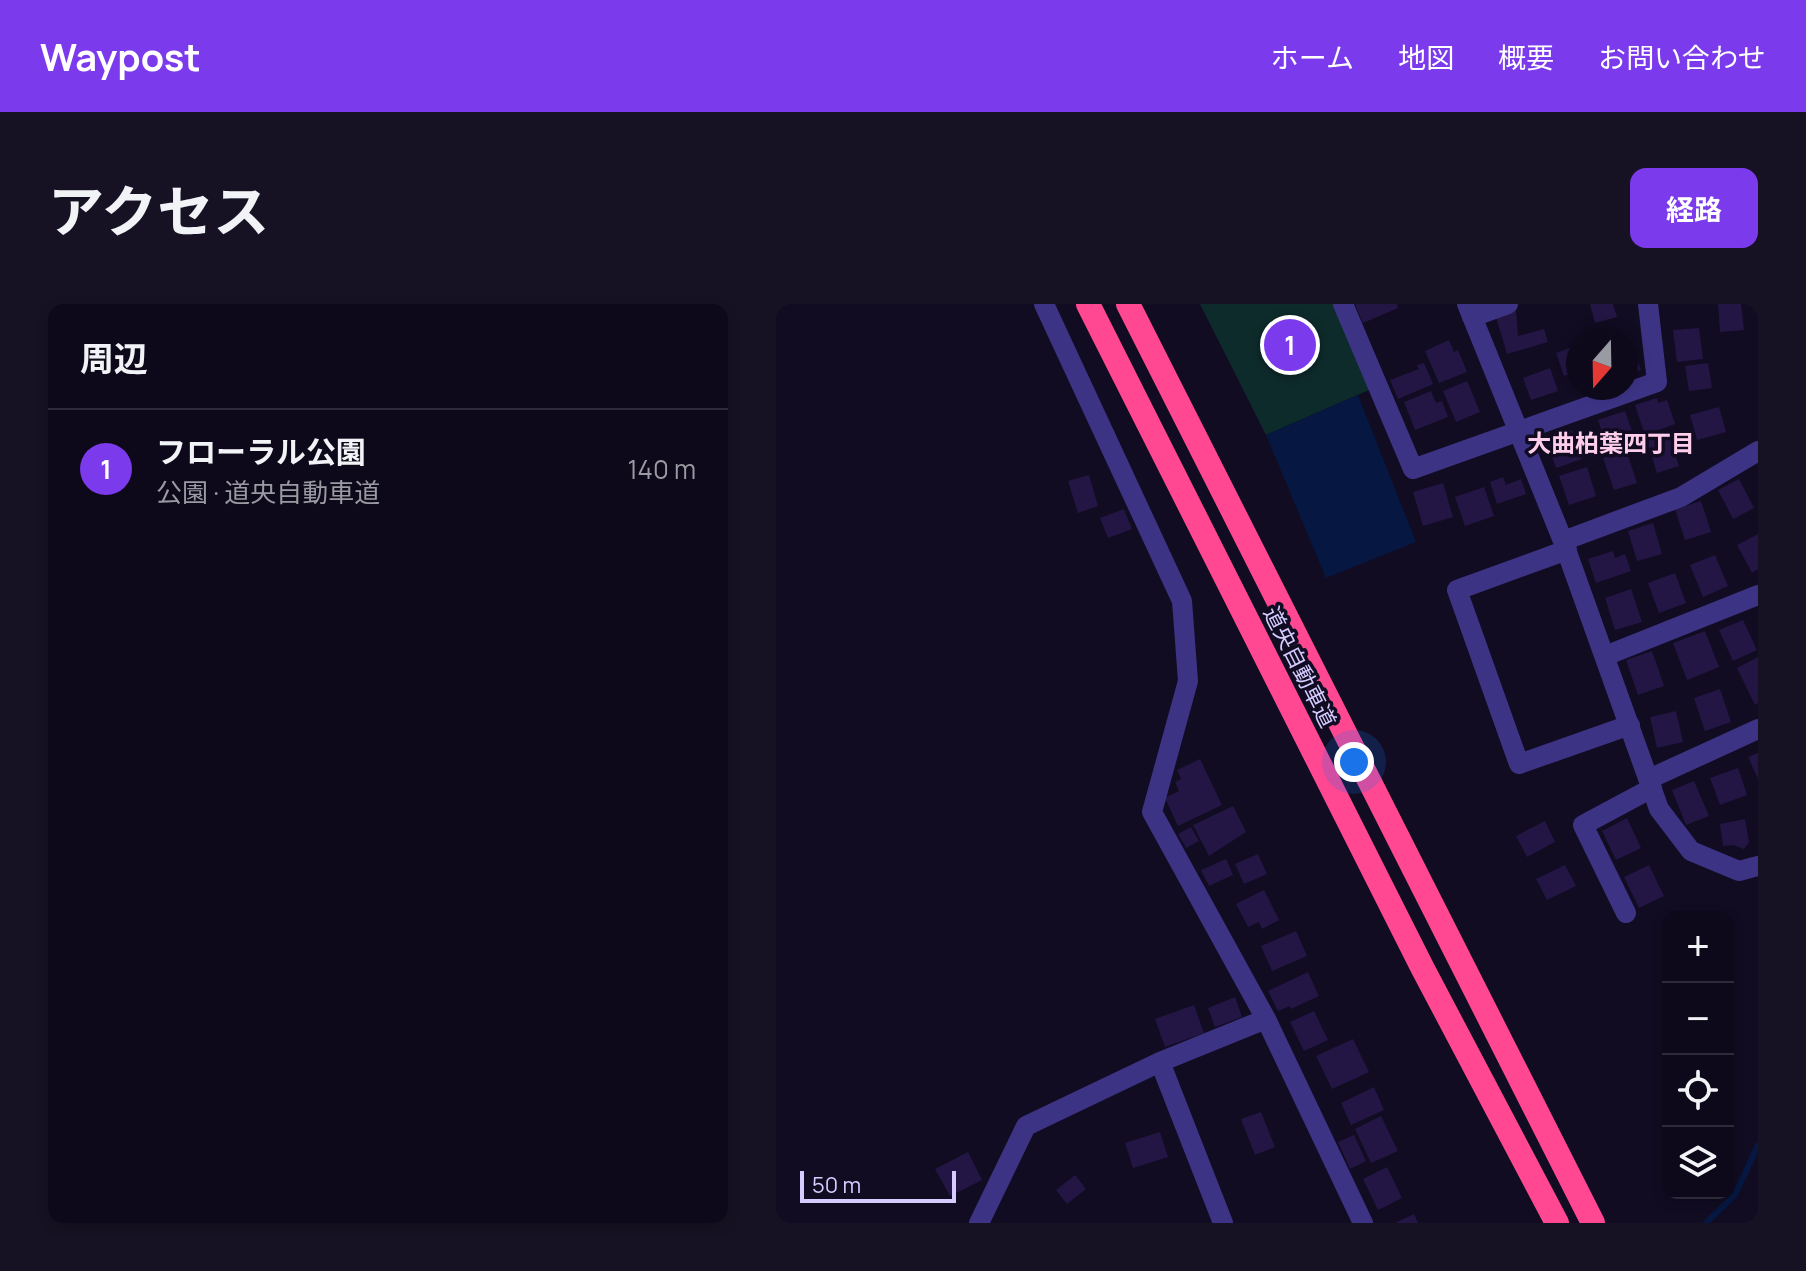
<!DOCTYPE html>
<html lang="ja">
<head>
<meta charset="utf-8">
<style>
  :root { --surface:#0d091a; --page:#161223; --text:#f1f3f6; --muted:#9a9aa2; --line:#2d2a39; --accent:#7c3aed }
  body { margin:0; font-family:Manrope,"Noto Sans JP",sans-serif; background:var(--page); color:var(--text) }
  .controls { position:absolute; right:24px; bottom:24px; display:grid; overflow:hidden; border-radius:16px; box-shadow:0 4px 12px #0003 }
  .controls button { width:72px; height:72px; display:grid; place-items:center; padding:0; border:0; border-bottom:2px solid var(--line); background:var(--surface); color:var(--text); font:40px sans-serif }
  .compass { position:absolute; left:790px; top:24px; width:72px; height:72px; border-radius:50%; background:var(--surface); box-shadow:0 4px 12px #0003; rotate:200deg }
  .scale { position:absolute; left:24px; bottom:20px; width:156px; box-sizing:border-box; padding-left:8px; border:4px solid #d6ccff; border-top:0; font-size:22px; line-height:28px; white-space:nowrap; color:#d6ccff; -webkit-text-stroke:6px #110c22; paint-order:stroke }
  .you { position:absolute; left:578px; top:458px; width:28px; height:28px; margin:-20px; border:6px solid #fff; border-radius:50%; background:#1a73e8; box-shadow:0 0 0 12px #1a73e833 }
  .badge { display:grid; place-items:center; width:52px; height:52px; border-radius:50%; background:var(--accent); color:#fff; font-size:26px; font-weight:700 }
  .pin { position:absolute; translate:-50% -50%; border:4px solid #fff; box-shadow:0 2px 8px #0006 }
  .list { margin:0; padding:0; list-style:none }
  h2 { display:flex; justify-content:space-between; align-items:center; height:104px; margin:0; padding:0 32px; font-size:34px }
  h2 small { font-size:26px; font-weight:400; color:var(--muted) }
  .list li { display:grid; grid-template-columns:52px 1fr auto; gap:24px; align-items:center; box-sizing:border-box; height:120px; padding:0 32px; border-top:2px solid var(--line) }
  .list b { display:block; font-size:30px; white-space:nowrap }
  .list p { margin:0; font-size:26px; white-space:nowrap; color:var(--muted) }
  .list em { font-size:26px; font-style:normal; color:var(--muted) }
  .icon { flex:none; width:44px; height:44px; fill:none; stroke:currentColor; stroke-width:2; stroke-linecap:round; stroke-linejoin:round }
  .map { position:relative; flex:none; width:982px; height:919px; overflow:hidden; border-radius:16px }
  header { display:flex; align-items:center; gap:48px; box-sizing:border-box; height:112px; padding:0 40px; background:var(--accent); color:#fff }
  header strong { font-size:38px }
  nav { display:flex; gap:44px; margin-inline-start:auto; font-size:28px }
  .intro { display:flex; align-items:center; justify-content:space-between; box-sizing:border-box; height:192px; padding:0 48px }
  h1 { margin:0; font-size:56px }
  .button { padding:20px 36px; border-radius:16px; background:var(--accent); color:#fff; font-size:28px; font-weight:700 }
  main { display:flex; gap:48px; padding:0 48px }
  aside { flex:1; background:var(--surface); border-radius:16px; box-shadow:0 4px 12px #0003 }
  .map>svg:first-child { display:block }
  .green { fill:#0e2b2c }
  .water { fill:#061741 }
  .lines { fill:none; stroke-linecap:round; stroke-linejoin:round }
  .stream { stroke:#061741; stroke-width:6 }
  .building { fill:#231644 }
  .street { stroke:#3c3384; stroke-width:20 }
  .highway { stroke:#ff4792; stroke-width:24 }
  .labels { text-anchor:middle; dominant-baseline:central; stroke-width:7; stroke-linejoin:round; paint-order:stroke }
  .street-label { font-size:22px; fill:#d6ccff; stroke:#110c22 }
  .neighbourhood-label { font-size:24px; font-weight:bold; fill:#ffceea; stroke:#110c22 }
</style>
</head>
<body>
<header>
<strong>Waypost</strong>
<nav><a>ホーム</a><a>地図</a><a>概要</a><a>お問い合わせ</a></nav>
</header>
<div class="intro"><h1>アクセス</h1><a class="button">経路</a></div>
<main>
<aside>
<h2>周辺<small></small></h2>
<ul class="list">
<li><span class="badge">1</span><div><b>フローラル公園</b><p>公園 · 道央自動車道</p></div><em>140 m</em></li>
</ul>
</aside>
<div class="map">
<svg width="982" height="919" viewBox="0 0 982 919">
  <rect width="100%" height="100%" fill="#110c22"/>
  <path class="green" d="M 424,0 L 567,0 L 602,82 L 490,131 Z"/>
  <path class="water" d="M 582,91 L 640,238 L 550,274 L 490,131 Z"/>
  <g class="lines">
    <path class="stream" d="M 930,919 L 959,891 L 982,841"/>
  </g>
  <path class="building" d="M 579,0 L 621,0 L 622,4 L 587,19 Z
    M 814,0 L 837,0 L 841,13 L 819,19 Z
    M 942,0 L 965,0 L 968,26 L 944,28 Z
    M 740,7 L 742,32 L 768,25 L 772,38 L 731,50 L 720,13 Z
    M 923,24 L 927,55 L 901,58 L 897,26 Z
    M 673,36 L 678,48 L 682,46 L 691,68 L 663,79 L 649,47 Z
    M 855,40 L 865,66 L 850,71 L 850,41 Z
    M 802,41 L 802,67 L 788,72 L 780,49 Z
    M 648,59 L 657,80 L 622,95 L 614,76 L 643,65 L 641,61 Z
    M 932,59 L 936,84 L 913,87 L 909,62 Z
    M 774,64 L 782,87 L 755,96 L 747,74 Z
    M 691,77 L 704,108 L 680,118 L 667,87 Z
    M 655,87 L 660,99 L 666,97 L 672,113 L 639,126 L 628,98 Z
    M 881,94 L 882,99 L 891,96 L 899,120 L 869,131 L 859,101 Z
    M 943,103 L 950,128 L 921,136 L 914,111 Z
    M 849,107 L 858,133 L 831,142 L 822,116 Z
    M 796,126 L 806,155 L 780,164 L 770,135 Z
    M 893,130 L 903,162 L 881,169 L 871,137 Z
    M 850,146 L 861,179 L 838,186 L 827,154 Z
    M 811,163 L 820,192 L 793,201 L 783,172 Z
    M 313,171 L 322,202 L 302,209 L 292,177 Z
    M 727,173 L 730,181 L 745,175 L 750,190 L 721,200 L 714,178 Z
    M 963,175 L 978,204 L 957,215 L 942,186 Z
    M 667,179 L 677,213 L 647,222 L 637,188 Z
    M 708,183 L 718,212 L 689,222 L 679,193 Z
    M 925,197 L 935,228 L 909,236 L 899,205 Z
    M 348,205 L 356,225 L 332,234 L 324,214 Z
    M 877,219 L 886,250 L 861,257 L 852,227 Z
    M 982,230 L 982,265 L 976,269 L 961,241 Z
    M 837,247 L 839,254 L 849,250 L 855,267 L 820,279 L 812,255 Z
    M 939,251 L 952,282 L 927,293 L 914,261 Z
    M 899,269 L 910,299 L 883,309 L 872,279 Z
    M 855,285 L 866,318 L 839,326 L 829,294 Z
    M 967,316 L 981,346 L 957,357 L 943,326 Z
    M 929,327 L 943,363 L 911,376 L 897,339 Z
    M 876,347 L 888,382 L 862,391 L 850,356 Z
    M 982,353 L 982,399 L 979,401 L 961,364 Z
    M 944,385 L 955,418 L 929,427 L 918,394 Z
    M 900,407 L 907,438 L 881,444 L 874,413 Z
    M 982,449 L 982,475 L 972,453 Z
    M 424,455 L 446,501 L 402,522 L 389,494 L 403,487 L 399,478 L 405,475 L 401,466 Z
    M 962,464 L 971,491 L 944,501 L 934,474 Z
    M 918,477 L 933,512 L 910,521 L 896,486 Z
    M 457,502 L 470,528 L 433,552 L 417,521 Z
    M 851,514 L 865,544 L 840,556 L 826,527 Z
    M 969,515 L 973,538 L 968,545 L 957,541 L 947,542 L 944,520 Z
    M 769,517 L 779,538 L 751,553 L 740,532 Z
    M 415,523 L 423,537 L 410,544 L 402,530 Z
    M 482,550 L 491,570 L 468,580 L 459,560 Z
    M 450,555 L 457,571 L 433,582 L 425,566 Z
    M 789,561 L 800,582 L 771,596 L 760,575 Z
    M 873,561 L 888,592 L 863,604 L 848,573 Z
    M 488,586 L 503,616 L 486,625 L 483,618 L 472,623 L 460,600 Z
    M 520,627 L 531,652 L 496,667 L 485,642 Z
    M 532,668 L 543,692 L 515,705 L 514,702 L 502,707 L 492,687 Z
    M 459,693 L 466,713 L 439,723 L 432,704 Z
    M 418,701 L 428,729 L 389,743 L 379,715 Z
    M 538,707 L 552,736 L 528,747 L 514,718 Z
    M 577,735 L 593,768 L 556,785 L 540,752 Z
    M 598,783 L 608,806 L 575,821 L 565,799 Z
    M 485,808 L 499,843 L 479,851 L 465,815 Z
    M 605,812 L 622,847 L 595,859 L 579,825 Z
    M 384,828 L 392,853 L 357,864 L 349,839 Z
    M 578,831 L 590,857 L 574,865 L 562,838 Z
    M 192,848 L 206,876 L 174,892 L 159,865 Z
    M 611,863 L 626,894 L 602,906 L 587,875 Z
    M 299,871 L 310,885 L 291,900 L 280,886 Z
    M 638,910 L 642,919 L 619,919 Z"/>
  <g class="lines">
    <path class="street" d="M 268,0 L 406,297 L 412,377 L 376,508 L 490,715 L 587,919
      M 567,0 L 637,165 L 881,78 L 872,0
      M 691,0 L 787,237 L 883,505 L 915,547 L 963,567 L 982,562
      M 696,13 L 732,0
      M 787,237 L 905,193 L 982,147
      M 791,246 L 681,286 L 743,460 L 854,421
      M 829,352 L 982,291
      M 873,475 L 982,425
      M 850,609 L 807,521 L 876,484
      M 384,758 L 447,919
      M 203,919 L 250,822 L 384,758 L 490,715"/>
    <path class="highway" d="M 312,0 L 647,665 L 781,919
      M 352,0 L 817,919"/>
  </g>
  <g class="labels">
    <g class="street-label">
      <text transform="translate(524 363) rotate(63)">道央自動車道</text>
    </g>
    <g class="neighbourhood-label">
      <text x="835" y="138">大曲柏葉四丁目</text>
    </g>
  </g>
</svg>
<div class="controls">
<button>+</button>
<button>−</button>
<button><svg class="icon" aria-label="locate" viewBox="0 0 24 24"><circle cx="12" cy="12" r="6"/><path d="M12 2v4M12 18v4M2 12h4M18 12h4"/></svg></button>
<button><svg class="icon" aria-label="layers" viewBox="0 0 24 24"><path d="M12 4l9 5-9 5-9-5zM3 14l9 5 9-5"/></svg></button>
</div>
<svg class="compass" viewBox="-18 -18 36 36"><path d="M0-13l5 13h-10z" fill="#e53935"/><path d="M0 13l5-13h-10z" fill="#9a9aa2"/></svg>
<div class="scale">50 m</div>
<div class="you"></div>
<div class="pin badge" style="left:514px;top:41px">1</div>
</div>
</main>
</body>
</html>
